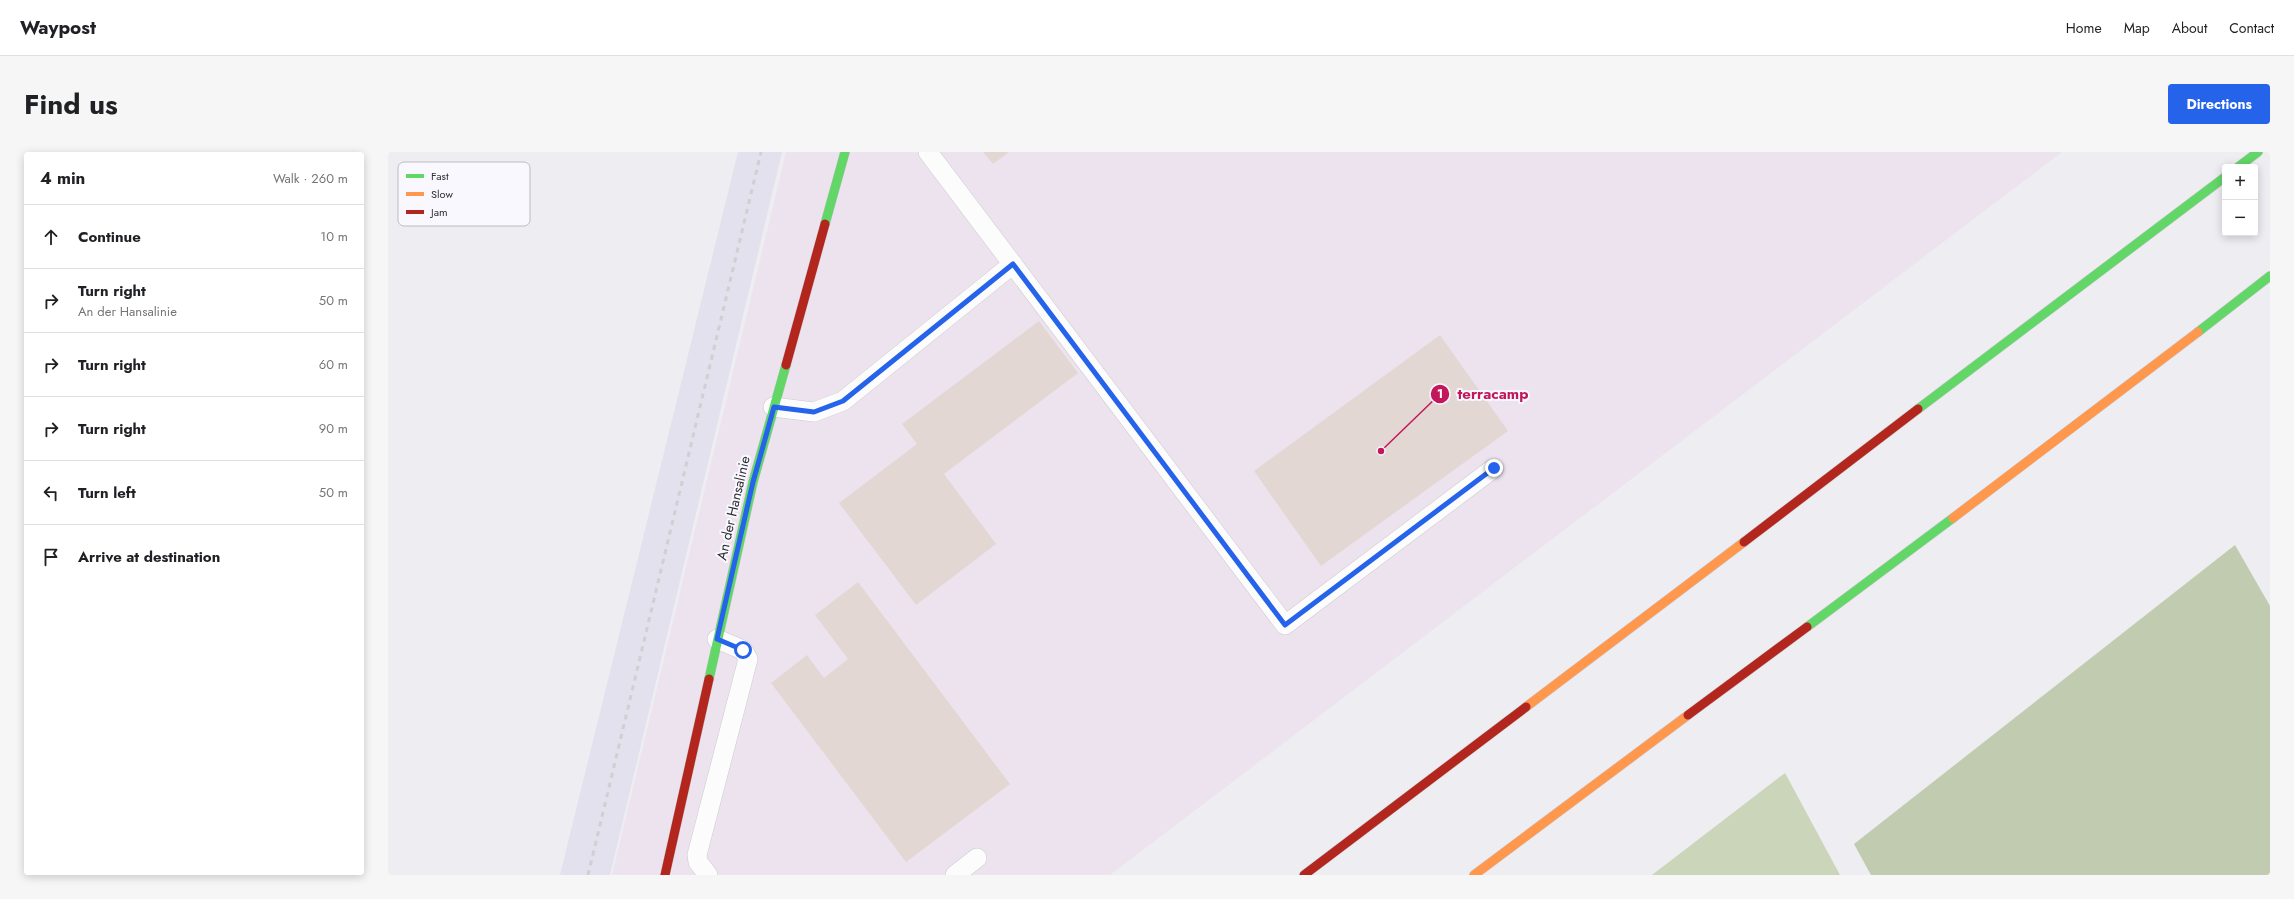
<!DOCTYPE html>
<html lang="en">
<head>
<meta charset="utf-8">
<style>
  :root { --surface:#fff; --page:#f6f6f6; --text:#202124; --muted:#757577; --line:#e0e0e0; --accent:#2563eb }
  body { margin:0; font-family:Jost,sans-serif; background:var(--page); color:var(--text) }
  .controls { position:absolute; right:12px; top:12px; display:grid; overflow:hidden; border-radius:4px; box-shadow:0 2px 10px #0003 }
  .controls button { width:36px; height:36px; display:grid; place-items:center; padding:0; border:0; border-bottom:1px solid var(--line); background:var(--surface); color:var(--text); font:20px sans-serif }
  .stop { position:absolute; width:12px; height:12px; margin:-9px; border:3px solid #2563eb; border-radius:50%; background:#fff }
  .stop.end { background:#2563eb; border-color:#fff; box-shadow:0 1px 4px #0008 }
  .list { margin:0; padding:0; list-style:none }
  h2 { display:flex; justify-content:space-between; align-items:center; height:52px; margin:0; padding:0 16px; font-size:17px }
  h2 small { font-size:13px; font-weight:400; color:var(--muted) }
  .list li { display:grid; grid-template-columns:26px 1fr auto; gap:12px; align-items:center; box-sizing:border-box; height:64px; padding:0 16px; border-top:1px solid var(--line) }
  .list b { display:block; font-size:15px; white-space:nowrap }
  .list p { margin:0; font-size:13px; white-space:nowrap; color:var(--muted) }
  .list em { font-size:13px; font-style:normal; color:var(--muted) }
  .icon { flex:none; width:22px; height:22px; fill:none; stroke:currentColor; stroke-width:2; stroke-linecap:round; stroke-linejoin:round }
  .map { position:relative; flex:none; width:1882px; height:723px; overflow:hidden; border-radius:4px }
  header { display:flex; align-items:center; gap:24px; box-sizing:border-box; height:56px; padding:0 20px; background:var(--surface); border-bottom:1px solid var(--line) }
  header strong { font-size:19px }
  nav { display:flex; gap:22px; margin-inline-start:auto; font-size:14px }
  .intro { display:flex; align-items:center; justify-content:space-between; box-sizing:border-box; height:96px; padding:0 24px }
  h1 { margin:0; font-size:28px }
  .button { padding:10px 18px; border-radius:4px; background:var(--accent); color:#fff; font-size:14px; font-weight:700 }
  main { display:flex; gap:24px; padding:0 24px }
  aside { flex:1; background:var(--surface); border-radius:4px; box-shadow:0 2px 10px #0003 }
  .map>svg:first-child { display:block }
  .industrial { fill:#ede3ef }
  .built { fill:#e2e1ed }
  .green { fill:#cad5ba }
  .forest { fill:#c0cbb0 }
  .building { fill:#e2d7d3 }
  .lines { fill:none; stroke-linecap:round; stroke-linejoin:round }
  .lane-casing { stroke:#cacace; stroke-width:20 }
  .fast-casing { stroke:#cacace; stroke-width:10 }
  .slow-casing { stroke:#cacace; stroke-width:10 }
  .jam-casing { stroke:#cacace; stroke-width:10 }
  .lane { stroke:#fcfcfd; stroke-width:19 }
  .fast { stroke:#63d668; stroke-width:9 }
  .slow { stroke:#ff974d; stroke-width:9 }
  .jam { stroke:#b3261e; stroke-width:9 }
  .rail { stroke:#d0d0d2; stroke-width:3; stroke-dasharray:5 5; stroke-linecap:butt }
  .route { stroke:#2563eb; stroke-width:5 }
  .labels { text-anchor:middle; dominant-baseline:central; stroke-width:4; stroke-linejoin:round; paint-order:stroke }
  .street-label { font-size:14px; fill:#2f2f33; stroke:#f8f8fe }
  .key { fill:#f8f8fe; stroke:#bcbcc1; stroke-width:1 }
  .key-label { font-size:11px; fill:#2f2f33 }
  .leader { fill:none; stroke:#c2185b; stroke-width:1.5 }
  .callout-dot { fill:#c2185b; stroke:#f8f8fe; stroke-width:1.5 }
  .mark-label { font-size:12px; text-anchor:middle; font-weight:bold; fill:#fff }
  .callout-label { font-size:15px; text-anchor:middle; font-weight:bold; fill:#c2185b; stroke:#f8f8fe; stroke-width:4; stroke-linejoin:round; paint-order:stroke }
</style>
</head>
<body>
<header>
<strong>Waypost</strong>
<nav><a>Home</a><a>Map</a><a>About</a><a>Contact</a></nav>
</header>
<div class="intro"><h1>Find us</h1><a class="button">Directions</a></div>
<main>
<aside>
<h2>4 min<small>Walk · 260 m</small></h2>
<ul class="list">
<li><svg class="icon" aria-label="ahead" viewBox="0 0 24 24"><path d="M12 20V5M6 11l6-6 6 6"/></svg><div><b>Continue</b></div><em>10 m</em></li>
<li><svg class="icon" aria-label="right" viewBox="0 0 24 24"><path d="M7 20v-9h11M14 6l5 5-5 5"/></svg><div><b>Turn right</b><p>An der Hansalinie</p></div><em>50 m</em></li>
<li><svg class="icon" aria-label="right" viewBox="0 0 24 24"><path d="M7 20v-9h11M14 6l5 5-5 5"/></svg><div><b>Turn right</b></div><em>60 m</em></li>
<li><svg class="icon" aria-label="right" viewBox="0 0 24 24"><path d="M7 20v-9h11M14 6l5 5-5 5"/></svg><div><b>Turn right</b></div><em>90 m</em></li>
<li><svg class="icon" aria-label="left" viewBox="0 0 24 24"><path d="M17 20v-9H6M10 6l-5 5 5 5"/></svg><div><b>Turn left</b></div><em>50 m</em></li>
<li><svg class="icon" aria-label="arrive" viewBox="0 0 24 24"><path d="M6 21V4h12l-3 4 3 4H6"/></svg><div><b>Arrive at destination</b></div></li>
</ul>
</aside>
<div class="map">
<svg width="1882" height="723" viewBox="0 0 1882 723">
  <rect width="100%" height="100%" fill="#ededf2"/>
  <path class="industrial" d="M 398,0 L 1674,0 L 722,723 L 224,723 Z"/>
  <path class="built" d="M 350,0 L 394,0 L 222,723 L 172,723 Z"/>
  <path class="green" d="M 1397,621 L 1452,723 L 1264,723 Z"/>
  <path class="forest" d="M 1847,393 L 1882,454 L 1882,723 L 1483,723 L 1466,692 Z"/>
  <path class="building" d="M 595,0 L 621,0 L 605,12 Z
    M 651,169 L 690,221 L 556,322 L 608,392 L 528,453 L 451,351 L 529,292 L 514,272 Z
    M 1052,183 L 1120,279 L 933,414 L 866,319 Z
    M 470,430 L 622,632 L 518,710 L 383,531 L 419,503 L 436,526 L 460,507 L 427,463 Z"/>
  <g class="lines">
    <g class="lane-casing">
      <path id="lane" d="M 540,0 L 897,473 L 1106,316
        M 385,255 L 426,260 L 455,249 L 625,112
        M 320,723 L 310,710 L 309,703 L 360,507 L 355,498 L 329,487
        M 567,723 L 589,706"/>
    </g>
    <g class="fast-casing">
      <path id="fast" d="M 1850,15 L 1870,0
        M 437,72 L 457,0
        M 1810,180 L 1882,124
        M 1530,257 L 1837,25
        M 1419,475 L 1565,366
        M 321,527 L 365,330 L 398,213"/>
    </g>
    <g class="slow-casing">
      <path id="slow" d="M 1565,366 L 1810,180
        M 1138,555 L 1356,390
        M 1086,723 L 1300,563"/>
    </g>
    <g class="jam-casing">
      <path id="jam" d="M 398,213 L 437,72
        M 1356,390 L 1530,257
        M 1300,563 L 1419,475
        M 277,723 L 321,527
        M 916,723 L 1138,555"/>
    </g>
    <use href="#lane" class="lane"/>
    <use href="#fast" class="fast"/>
    <use href="#slow" class="slow"/>
    <use href="#jam" class="jam"/>
    <path class="rail" d="M 200,723 L 373,0"/>
  </g>
  <g class="lines">
    <path class="route" d="M 355,498 L 329,487 L 365,330 L 386,255 L 426,260 L 455,249 L 625,112 L 897,473 L 1106,316"/>
  </g>
  <g class="labels">
    <g class="street-label">
      <text transform="translate(345 356) rotate(-77)">An der Hansalinie</text>
    </g>
  </g>
  <rect x="10" y="10" width="132" height="64" rx="6" class="key"/>
  <rect x="18" y="22" width="18" height="4" fill="#63d668"/>
  <rect x="18" y="40" width="18" height="4" fill="#ff974d"/>
  <rect x="18" y="58" width="18" height="4" fill="#b3261e"/>
  <g class="key-label">
    <text x="43" y="28">Fast</text>
    <text x="43" y="46">Slow</text>
    <text x="43" y="64">Jam</text>
  </g>
  <path class="leader" d="M993 299L1052 242"/>
  <g class="callout-dot">
    <circle cx="993" cy="299" r="4"/>
    <circle cx="1052" cy="242" r="10"/>
  </g>
  <g class="mark-label">
    <text x="1052" y="246">1</text>
  </g>
  <g class="callout-label">
    <text x="1105" y="247">terracamp</text>
  </g>
</svg>
<div class="controls">
<button>+</button>
<button>−</button>
</div>
<div class="stop" style="left:355px;top:498px"></div>
<div class="stop end" style="left:1106px;top:316px"></div>
</div>
</main>
</body>
</html>
